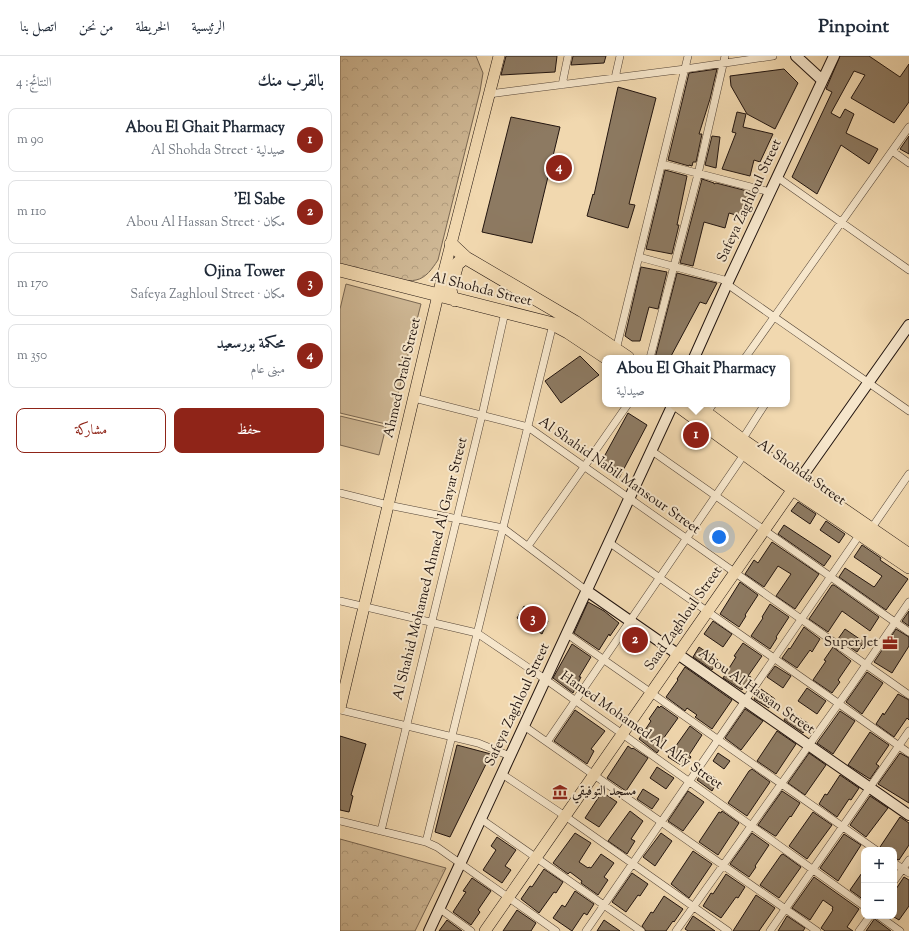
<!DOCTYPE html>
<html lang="ar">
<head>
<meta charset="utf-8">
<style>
  :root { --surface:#fff; --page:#f2f2f3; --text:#1f2937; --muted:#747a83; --line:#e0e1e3; --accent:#8f2418 }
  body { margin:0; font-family:"Sorts Mill Goudy",Amiri,serif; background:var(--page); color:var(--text); direction:rtl }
  .controls { position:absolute; right:12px; bottom:12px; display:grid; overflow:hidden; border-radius:8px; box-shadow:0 4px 16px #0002 }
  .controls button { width:36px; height:36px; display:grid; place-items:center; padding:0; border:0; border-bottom:1px solid var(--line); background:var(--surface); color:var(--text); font:20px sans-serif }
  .you { position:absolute; left:379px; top:481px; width:14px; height:14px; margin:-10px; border:3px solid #fff; border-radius:50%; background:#1a73e8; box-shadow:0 0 0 6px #1a73e833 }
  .badge { display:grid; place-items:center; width:26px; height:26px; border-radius:50%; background:var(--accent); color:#fff; font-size:13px; font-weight:700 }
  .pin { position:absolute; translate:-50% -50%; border:2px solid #fff; box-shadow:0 1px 4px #0006 }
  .popup { position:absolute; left:262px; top:299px; width:188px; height:52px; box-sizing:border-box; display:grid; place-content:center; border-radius:8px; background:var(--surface); filter:drop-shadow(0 1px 3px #0005); font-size:13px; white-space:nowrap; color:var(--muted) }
  .popup b { font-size:15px; color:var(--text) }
  .popup::after { content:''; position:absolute; left:50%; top:100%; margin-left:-8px; border:8px solid transparent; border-top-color:var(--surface) }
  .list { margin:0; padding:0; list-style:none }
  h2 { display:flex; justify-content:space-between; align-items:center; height:52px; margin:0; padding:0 16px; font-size:17px }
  h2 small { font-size:13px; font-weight:400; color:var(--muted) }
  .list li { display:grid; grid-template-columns:26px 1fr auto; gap:12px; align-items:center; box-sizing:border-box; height:64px; margin:0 8px 8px; padding:0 8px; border:1px solid var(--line); border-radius:8px }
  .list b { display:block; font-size:15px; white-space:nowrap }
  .list p { margin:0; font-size:13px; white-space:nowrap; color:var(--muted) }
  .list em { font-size:13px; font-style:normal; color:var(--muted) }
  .actions { display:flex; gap:8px; padding:12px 16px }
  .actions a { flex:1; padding:9px 0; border:1px solid var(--accent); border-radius:8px; text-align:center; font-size:14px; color:var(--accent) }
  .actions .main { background:var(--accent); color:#fff }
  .map { position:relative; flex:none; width:569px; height:875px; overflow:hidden; direction:ltr }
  header { display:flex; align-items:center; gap:24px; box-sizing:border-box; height:56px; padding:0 20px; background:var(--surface); border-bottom:1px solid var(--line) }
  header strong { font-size:19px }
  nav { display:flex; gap:22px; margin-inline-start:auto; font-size:14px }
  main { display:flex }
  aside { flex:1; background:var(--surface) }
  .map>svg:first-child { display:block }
  .park { fill:url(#park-crowns); stroke:#786652 }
  .garden { fill:#ceb794; stroke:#786652 }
  .building { fill:#8d7a62; stroke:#21140f }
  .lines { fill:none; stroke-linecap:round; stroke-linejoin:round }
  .street-casing { stroke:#554537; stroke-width:8 }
  .secondary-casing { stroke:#21140f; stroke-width:12 }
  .primary-casing { stroke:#21140f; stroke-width:12 }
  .highway-casing { stroke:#21140f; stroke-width:14 }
  .street { stroke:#f6e6cb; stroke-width:7 }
  .secondary { stroke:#f6e6cb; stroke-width:10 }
  .primary { stroke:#f1d8af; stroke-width:11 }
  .highway { stroke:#f1d8af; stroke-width:13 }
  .labels { text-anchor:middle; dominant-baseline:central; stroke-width:4; stroke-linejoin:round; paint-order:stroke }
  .street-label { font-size:14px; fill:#21140f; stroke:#f6e6cb }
  .poi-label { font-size:14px; fill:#21140f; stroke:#f6e6cb; text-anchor:end }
</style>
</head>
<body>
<header>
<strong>Pinpoint</strong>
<nav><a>الرئيسية</a><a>الخريطة</a><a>من نحن</a><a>اتصل بنا</a></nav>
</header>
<main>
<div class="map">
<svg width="569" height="875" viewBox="0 0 569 875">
  <defs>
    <pattern id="park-crowns" width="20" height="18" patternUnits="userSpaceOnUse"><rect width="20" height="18" fill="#ceb794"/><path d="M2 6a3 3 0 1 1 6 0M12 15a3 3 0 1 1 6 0" fill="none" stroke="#b19c7e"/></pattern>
  </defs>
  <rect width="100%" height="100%" fill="#f1d8af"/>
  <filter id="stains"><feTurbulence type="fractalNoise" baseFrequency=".005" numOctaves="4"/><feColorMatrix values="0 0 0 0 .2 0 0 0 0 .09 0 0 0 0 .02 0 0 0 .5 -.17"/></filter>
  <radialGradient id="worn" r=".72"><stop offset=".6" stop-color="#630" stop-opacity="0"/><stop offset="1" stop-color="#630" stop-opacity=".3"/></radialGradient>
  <path class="park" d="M 0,0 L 136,0 L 143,17 L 140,35 L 98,204 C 92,213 86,222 76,224 C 59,228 18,214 0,210 Z
    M 0,783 L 106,812 L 75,875 L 0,875 Z"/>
  <path class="garden" d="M 6,228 L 81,248 L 50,369 L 0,357 L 0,253 Z
    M 0,360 L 46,371 L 39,399 L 0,389 Z"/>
  <path class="building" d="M 166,0 L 217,0 L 215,16 L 161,19 Z
    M 233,0 L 266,0 L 264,7 L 231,9 Z
    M 500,0 L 529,0 L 560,21 L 569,8 L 569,46 L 554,67 L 511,42 L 525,19 L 514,15 L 491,57 L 500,62 L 505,53 L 514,58 L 506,77 L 538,93 L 529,108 L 501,89 L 477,138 L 452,121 L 492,36 L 486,33 Z
    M 377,13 L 370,43 L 359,78 L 362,78 L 356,106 L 353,106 L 352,110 L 349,109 L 349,110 L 328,104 L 349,17 Z
    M 444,13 L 458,27 L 435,73 L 407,58 L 391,30 L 390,20 Z
    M 278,31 L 316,42 L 289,148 L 295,149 L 288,172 L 247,160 L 253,138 L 254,139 Z
    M 397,56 L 406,58 L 403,71 L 433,78 L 420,106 L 414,104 L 410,120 L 382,113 L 396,77 L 392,76 Z
    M 171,61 L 220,71 L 192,187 L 142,176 Z
    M 372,80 L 380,81 L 376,112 L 365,109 Z
    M 569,80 L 569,98 L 560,93 Z
    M 325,114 L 347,120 L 337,169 L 339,169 L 332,198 L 306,193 Z
    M 362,123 L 374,127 L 374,128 L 376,127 L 415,137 L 406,162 L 389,157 L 385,172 L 364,166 L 353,210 L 340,207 Z
    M 301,211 L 327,216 L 318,253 L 309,251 L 300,285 L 292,285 L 285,280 Z
    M 337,217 L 377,227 L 366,248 L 360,246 L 330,302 L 315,302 Z
    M 240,300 L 259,319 L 221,347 L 205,325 Z
    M 288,357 L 307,369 L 278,424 L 259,410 Z
    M 458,446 L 476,458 L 470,468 L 451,455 Z
    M 486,465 L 505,478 L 499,487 L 480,474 Z
    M 444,469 L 491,500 L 484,510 L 438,478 Z
    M 432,486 L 479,518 L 455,553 L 436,540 L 451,518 L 438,510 L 424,531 L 405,518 L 414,504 L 418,507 Z
    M 522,489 L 541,502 L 540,504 L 568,523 L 546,554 L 499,521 L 505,512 L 534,531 L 535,530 L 542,520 L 514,501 Z
    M 400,526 L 418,539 L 405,559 L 406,560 L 399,571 L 380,558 Z
    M 492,529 L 494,529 L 539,561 L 530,575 L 502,555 L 488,576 L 469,563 Z
    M 248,546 L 264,555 L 279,567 L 270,580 L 269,578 L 259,594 L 234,577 Z
    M 430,548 L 449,561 L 436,581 L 437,582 L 430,593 L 411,580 L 423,562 L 422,561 Z
    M 184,550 L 208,565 L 202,578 L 177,562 Z
    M 569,555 L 569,570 L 562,565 Z
    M 373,565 L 392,578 L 383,591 L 364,578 Z
    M 464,571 L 480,583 L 472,596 L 470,594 L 457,612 L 442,602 L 449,592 L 450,593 Z
    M 505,573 L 524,586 L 517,596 L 498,583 Z
    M 556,573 L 569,581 L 569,590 L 552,617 L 534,606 Z
    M 295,577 L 301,582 L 296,591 L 289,586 Z
    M 403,587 L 422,600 L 408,620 L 411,621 L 402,634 L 383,622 L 396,601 L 394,600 Z
    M 232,588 L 251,601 L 239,621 L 241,621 L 233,637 L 213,622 Z
    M 359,591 L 378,604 L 372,614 L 353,601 Z
    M 493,591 L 511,605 L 498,624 L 500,626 L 492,637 L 473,624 L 486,605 L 484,604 Z
    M 435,610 L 451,620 L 443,632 L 427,621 Z
    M 345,611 L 392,644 L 372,673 L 355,661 L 357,659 L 347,652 L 345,655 L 326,641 L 338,624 L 337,623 Z
    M 527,616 L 543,627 L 522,658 L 506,646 Z
    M 467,632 L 486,645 L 477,658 L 458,645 Z
    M 421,633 L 435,643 L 429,652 L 414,643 Z
    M 558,638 L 569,644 L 569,664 L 567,662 L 554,681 L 536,668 L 543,657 L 544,659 Z
    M 318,650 L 319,652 L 321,650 L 338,662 L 323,683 L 325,685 L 317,697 L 299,683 L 311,665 L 309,663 Z
    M 405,653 L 423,665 L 401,694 L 385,682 Z
    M 235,654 L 265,675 L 251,693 L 254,695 L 247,708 L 214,685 Z
    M 450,655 L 469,668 L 463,677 L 444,664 Z
    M 500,655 L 515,665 L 493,698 L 477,687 Z
    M 350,670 L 362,679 L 349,699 L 351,701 L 344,711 L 328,701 Z
    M 437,675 L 456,688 L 436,718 L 417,705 Z
    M 530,676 L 549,689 L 536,708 L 539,710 L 530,723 L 508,709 Z
    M 0,680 L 26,688 L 11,739 L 13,740 L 9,756 L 0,754 Z
    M 117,689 L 151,698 L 110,781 L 95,776 Z
    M 288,690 L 292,693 L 293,692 L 308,702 L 286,735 L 267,722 Z
    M 378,697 L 390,705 L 384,713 L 373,705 Z
    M 469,697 L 486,709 L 465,739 L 448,727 Z
    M 560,697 L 569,702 L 569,747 L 538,728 Z
    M 317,711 L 334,722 L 326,733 L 310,722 Z
    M 412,713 L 430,726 L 407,760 L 388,747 L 409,715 Z
    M 364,714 L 378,724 L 372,735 L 357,724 Z
    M 500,719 L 519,732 L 511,744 L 509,743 L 497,761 L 479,748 L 485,738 L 487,739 Z
    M 303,733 L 319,743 L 312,753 L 297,743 Z
    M 348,735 L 364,746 L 343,775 L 328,765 Z
    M 442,735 L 460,747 L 451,761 L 450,760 L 436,780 L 435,780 L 418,769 Z
    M 262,736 L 277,746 L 259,771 L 245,762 Z
    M 530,740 L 548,752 L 526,781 L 510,769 Z
    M 290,755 L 303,765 L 291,783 L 295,785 L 287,798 L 268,785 Z
    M 382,755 L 399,767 L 378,799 L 359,786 L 379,756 L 381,757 Z
    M 473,756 L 492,769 L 467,803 L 449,790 Z
    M 560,761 L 569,767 L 569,789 L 559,804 L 554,802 L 554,794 L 541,794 L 540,791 Z
    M 235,777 L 251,787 L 239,806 L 248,812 L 249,811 L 251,812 L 261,798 L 274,807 L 264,821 L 268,824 L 258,839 L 241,827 L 242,825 L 230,816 L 228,818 L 213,807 Z
    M 321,777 L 332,785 L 315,810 L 303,801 Z
    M 412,777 L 429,789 L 415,810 L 416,811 L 409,821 L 390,808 Z
    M 504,778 L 521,789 L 498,825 L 480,812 Z
    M 157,781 L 176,794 L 165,810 L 171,814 L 162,827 L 143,814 L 156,794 L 151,790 Z
    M 353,795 L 372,808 L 349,842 L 331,828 Z
    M 443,798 L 461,811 L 439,842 L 420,829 L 441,799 Z
    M 204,813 L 223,826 L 216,837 L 214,836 L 199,857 L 181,843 L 190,830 L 192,831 Z
    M 524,814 L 524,844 L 510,834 Z
    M 292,817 L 308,828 L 300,840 L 298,839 L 286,856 L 272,846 Z
    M 386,818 L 405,831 L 398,842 L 396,841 L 381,862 L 363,850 L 371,837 L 373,838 Z
    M 474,821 L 519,853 L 507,871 L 513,875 L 485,875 L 481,872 L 493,854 L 492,853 L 493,851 L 483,844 L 470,864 L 452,852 Z
    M 564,821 L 569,824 L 569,850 L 559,864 L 554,861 L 554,836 Z
    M 132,822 L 151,835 L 138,854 L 140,856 L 131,869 L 113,856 L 126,836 L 123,835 Z
    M 235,835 L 254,848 L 247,859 L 244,857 L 232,875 L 213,862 L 222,849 L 225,851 Z
    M 416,839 L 435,852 L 419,875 L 393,875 Z
    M 324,840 L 343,853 L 334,866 L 333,865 L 326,875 L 306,875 L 302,870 L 311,856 L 313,857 Z
    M 177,854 L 196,867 L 191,875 L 163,875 Z
    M 353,860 L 375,875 L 348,875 L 345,873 Z
    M 447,860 L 465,872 L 463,875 L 438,875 Z
    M 535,862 L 536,864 L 551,875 L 526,875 Z
    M 107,864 L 122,875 L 99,875 Z
    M 264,864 L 280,875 L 257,875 Z"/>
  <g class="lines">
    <g class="street-casing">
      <path id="street" d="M 275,22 L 280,0
        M 222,29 L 228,0
        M 149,38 L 345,13 L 433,0
        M 552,95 L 569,107
        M 322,108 L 430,136
        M 437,121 L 569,214
        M 299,201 L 388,225
        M 387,228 L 569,355
        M 276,294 L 348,0
        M 310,302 L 358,118 L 385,0
        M 405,302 L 569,71
        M 74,342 L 188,371 L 569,639
        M 366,358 L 373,348
        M 402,384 L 425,348
        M 312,395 L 569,576
        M 0,437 L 48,449 L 163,472 L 247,535
        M 531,473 L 569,418
        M 270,487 L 569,697
        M 188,490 L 244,411 L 288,348
        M 0,545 L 137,577 L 205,623 L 524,850
        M 227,578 L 536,794
        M 0,654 L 138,687 L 170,700
        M 184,670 L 477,875
        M 207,686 L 405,397
        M 162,718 L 225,760 L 388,875
        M 141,763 L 301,875
        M 0,765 L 86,786 L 97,791 L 216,875
        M 41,775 L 142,359 L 165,256
        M 86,786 L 213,268
        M 554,807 L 569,817
        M 554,825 L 569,804
        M 100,853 L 131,875
        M 539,860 L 560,875
        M 246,875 L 520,478
        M 336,875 L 512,629 L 569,546
        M 430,875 L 569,675
        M 519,875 L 530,860"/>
    </g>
    <g class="secondary-casing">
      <path id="secondary" d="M 456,0 L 482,24
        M 354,302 L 387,228 L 494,0
        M 456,429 L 569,269
        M 247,535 L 569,759
        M 89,875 L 333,348"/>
    </g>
    <g class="primary-casing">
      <path id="primary" d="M 0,652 L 98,239 L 159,0
        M 145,875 L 453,433"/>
    </g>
    <g class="highway-casing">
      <path id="highway" d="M 111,188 L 126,202 L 235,266 L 288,302
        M 0,214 L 213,268 L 228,276 L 267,302
        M 115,244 L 111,239 L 110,233 L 117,208 L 123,203 L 126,202
        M 336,348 L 453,433 L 569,511
        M 354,348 L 402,384 L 569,499"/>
    </g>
    <use href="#street" class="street"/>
    <use href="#secondary" class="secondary"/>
    <use href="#primary" class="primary"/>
    <use href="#highway" class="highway"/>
  </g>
  <defs>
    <g id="office-bare" transform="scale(1.2)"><path d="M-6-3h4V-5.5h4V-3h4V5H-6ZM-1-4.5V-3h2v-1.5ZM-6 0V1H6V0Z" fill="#8f2418" stroke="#f6e6cb" stroke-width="2.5" paint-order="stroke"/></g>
    <g id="museum-bare" transform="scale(1.2)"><path d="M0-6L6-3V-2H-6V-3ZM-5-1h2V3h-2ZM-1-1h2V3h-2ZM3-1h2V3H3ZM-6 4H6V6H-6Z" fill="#8f2418" stroke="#f6e6cb" stroke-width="2.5" paint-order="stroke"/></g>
  </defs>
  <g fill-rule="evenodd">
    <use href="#office-bare" x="550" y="587"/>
    <use href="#museum-bare" x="220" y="736"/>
  </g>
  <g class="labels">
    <g class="street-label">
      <text transform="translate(410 145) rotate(-65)">Safeya Zaghloul Street</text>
      <text transform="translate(141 234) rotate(14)">Al Shohda Street</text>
      <text transform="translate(63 322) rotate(-77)">Ahmed Orabi Street</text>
      <text transform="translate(461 417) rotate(35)">Al Shohda Street</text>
      <text transform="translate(279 420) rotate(35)">Al Shahid Nabil Mansour Street</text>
      <text transform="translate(91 513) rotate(-76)">Al Shahid Mohamed Ahmed Al Gayar Street</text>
      <text transform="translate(344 563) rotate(-55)">Saad Zaghloul Street</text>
      <text transform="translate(416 636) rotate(35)">Abou Al Hassan Street</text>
      <text transform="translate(178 649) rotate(-65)">Safeya Zaghloul Street</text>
      <text transform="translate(301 675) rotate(35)">Hamed Mohamed Al Alfy Street</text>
    </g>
    <g class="poi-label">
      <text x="538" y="587">Super Jet</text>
      <text x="232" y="736" text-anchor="start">مسجد التوفيقي</text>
    </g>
  </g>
  <rect width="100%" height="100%" filter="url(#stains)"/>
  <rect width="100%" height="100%" fill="url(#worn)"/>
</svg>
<div class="controls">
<button>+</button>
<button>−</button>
</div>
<div class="you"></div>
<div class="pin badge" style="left:356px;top:379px">1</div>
<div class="popup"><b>Abou El Ghait Pharmacy</b>صيدلية</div>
<div class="pin badge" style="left:295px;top:584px">2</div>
<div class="pin badge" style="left:193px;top:563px">3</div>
<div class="pin badge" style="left:219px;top:112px">4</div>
</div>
<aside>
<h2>بالقرب منك<small>النتائج: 4</small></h2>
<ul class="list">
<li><span class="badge">1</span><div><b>Abou El Ghait Pharmacy</b><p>صيدلية · Al Shohda Street</p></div><em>90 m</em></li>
<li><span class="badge">2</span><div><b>El Sabe'</b><p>مكان · Abou Al Hassan Street</p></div><em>110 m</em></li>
<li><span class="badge">3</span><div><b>Ojina Tower</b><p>مكان · Safeya Zaghloul Street</p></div><em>170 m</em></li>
<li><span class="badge">4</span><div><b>محكمة بورسعيد</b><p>مبنى عام</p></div><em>350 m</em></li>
</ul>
<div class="actions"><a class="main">حفظ</a><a>مشاركة</a></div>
</aside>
</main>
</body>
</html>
